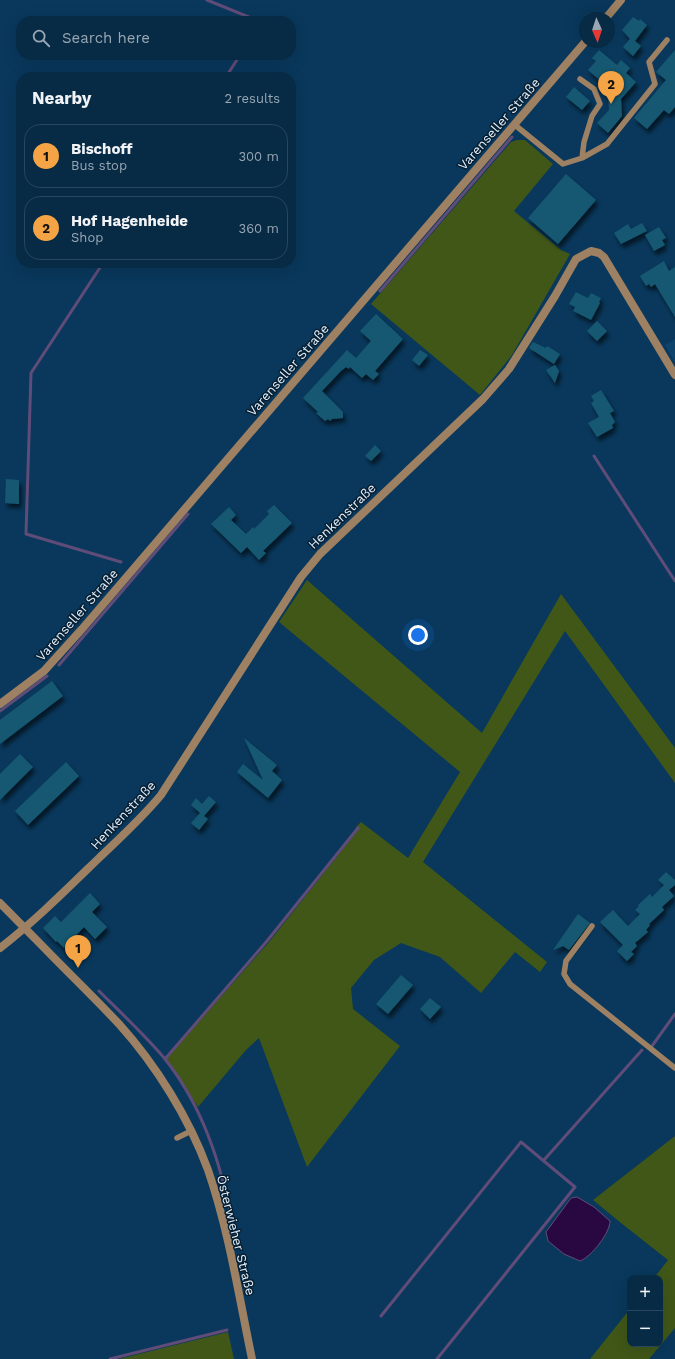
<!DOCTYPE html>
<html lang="en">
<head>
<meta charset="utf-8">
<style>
  :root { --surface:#072a45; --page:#10324c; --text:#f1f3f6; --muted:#98a7b3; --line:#28465e; --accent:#f4a444 }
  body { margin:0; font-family:"Work Sans",sans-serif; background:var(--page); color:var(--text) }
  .controls { position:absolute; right:12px; bottom:12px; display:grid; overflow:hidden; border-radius:8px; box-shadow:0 4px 16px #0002 }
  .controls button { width:36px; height:36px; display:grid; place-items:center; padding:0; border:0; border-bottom:1px solid var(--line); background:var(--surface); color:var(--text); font:20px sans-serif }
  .compass { position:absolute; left:579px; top:12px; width:36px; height:36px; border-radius:50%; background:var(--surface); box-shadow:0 4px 16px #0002; rotate:177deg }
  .you { position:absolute; left:418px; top:635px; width:14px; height:14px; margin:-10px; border:3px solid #fff; border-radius:50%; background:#1a73e8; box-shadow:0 0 0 6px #1a73e833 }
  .badge { display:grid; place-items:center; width:26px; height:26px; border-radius:50%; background:var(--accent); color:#111; font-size:13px; font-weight:700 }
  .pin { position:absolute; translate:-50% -33px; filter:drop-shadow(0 1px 2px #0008) }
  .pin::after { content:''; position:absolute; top:21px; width:14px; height:12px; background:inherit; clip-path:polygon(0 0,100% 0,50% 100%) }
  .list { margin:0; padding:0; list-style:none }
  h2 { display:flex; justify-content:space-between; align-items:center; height:52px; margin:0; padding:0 16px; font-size:17px }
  h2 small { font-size:13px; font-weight:400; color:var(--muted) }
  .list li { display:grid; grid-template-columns:26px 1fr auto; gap:12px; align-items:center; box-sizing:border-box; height:64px; margin:0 8px 8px; padding:0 8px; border:1px solid var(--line); border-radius:16px }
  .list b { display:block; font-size:15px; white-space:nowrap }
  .list p { margin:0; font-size:13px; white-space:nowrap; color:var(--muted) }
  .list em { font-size:13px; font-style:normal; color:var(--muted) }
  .icon { flex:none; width:22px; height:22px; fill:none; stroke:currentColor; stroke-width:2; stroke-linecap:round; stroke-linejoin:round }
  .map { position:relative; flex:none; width:675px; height:1359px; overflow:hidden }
  .search { position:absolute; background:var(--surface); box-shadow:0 4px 16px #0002; left:16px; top:16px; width:280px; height:44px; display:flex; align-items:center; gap:10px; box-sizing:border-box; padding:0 14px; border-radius:16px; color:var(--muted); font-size:15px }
  .panel { position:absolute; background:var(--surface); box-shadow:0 4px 16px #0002; left:16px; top:72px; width:280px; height:196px; border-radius:16px }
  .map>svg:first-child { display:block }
  .built { fill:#0e436c }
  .green { fill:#405718 }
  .water { fill:#290740; stroke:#604c78 }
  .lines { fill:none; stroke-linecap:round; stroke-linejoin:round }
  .stream { stroke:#604c78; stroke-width:3 }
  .building { fill:#155971; filter:url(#shadow) }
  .service { stroke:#9e8062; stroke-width:5.5 }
  .minor { stroke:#9e8062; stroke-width:8 }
  .tertiary { stroke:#9e8062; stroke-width:8 }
  .labels { text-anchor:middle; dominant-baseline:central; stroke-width:3; stroke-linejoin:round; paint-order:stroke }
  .street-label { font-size:13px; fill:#e2eef9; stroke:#061f33 }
</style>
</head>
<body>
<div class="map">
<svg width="675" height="1359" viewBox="0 0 675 1359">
  <defs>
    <filter id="shadow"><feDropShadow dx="2.5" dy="4.5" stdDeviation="2" flood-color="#0009"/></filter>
  </defs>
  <rect width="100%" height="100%" fill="#09385c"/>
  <path class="built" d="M 675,339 L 675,363 L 665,345 Z"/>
  <path class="green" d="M 517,140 L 525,140 L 553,164 L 514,211 L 561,250 L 570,254 L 512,355 L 480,395 L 371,304 L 511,142 Z
    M 307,580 L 482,733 L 561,594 L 675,748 L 675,783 L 565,631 L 423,862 L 547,962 L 540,972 L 515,952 L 481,993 L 440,957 L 401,943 L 374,960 L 351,988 L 353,1009 L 400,1046 L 307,1167 L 259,1038 L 246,1050 L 198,1107 L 166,1059 L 269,942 L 358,830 L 356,827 L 361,822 L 408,858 L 460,772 L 279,622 Z
    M 675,1136 L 675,1328 L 649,1359 L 590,1359 L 630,1309 L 630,1344 L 660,1344 L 660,1278 L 654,1278 L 668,1260 L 621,1223 L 593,1200 Z
    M 228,1332 L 234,1359 L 119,1359 Z"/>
  <path class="water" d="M 577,1197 L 594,1207 L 610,1221 C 610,1233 591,1257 580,1261 L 564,1254 L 548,1241 L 546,1232 L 571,1198 Z"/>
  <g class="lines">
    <path class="stream" d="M 207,0 L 259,21
      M 226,77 L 240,55
      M 103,263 L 31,373 L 26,534 L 121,562
      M 380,291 L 512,137
      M 594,456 L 675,581
      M 59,665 L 188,514
      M 0,711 L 47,676
      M 99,991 C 121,1013 145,1035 165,1059 C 208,1113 224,1177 237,1243
      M 652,1046 L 675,1014
      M 165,1059 L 267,941 L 358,828
      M 544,1160 L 642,1050
      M 381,1316 L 521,1142 L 575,1187 L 437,1359
      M 110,1359 L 227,1330"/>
  </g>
  <path class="building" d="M 633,17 L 639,21 L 640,19 L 647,25 L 635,41 L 641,46 L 633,56 L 623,47 L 630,39 L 622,30 Z
    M 599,50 L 617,65 L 621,60 L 630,68 L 626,73 L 636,82 L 621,99 L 622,116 L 608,133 L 597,123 L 609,110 L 607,81 L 604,84 L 588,70 L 596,61 L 592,58 Z
    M 675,50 L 675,107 L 669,114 L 664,110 L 647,129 L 634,118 L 666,80 L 656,72 Z
    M 574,87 L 590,101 L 582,110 L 566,97 Z
    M 566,174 L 596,200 L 558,244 L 528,218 Z
    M 642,223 L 647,231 L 621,244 L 614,233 L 628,224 L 631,229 Z
    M 659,227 L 666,238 L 662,240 L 665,245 L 654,251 L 645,235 Z
    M 664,261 L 669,271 L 675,267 L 675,317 L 655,284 L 651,287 L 649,284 L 646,286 L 640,276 Z
    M 576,292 L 588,298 L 591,293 L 601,298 L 599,302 L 600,303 L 591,320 L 573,311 L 575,307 L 569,304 Z
    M 376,314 L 403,339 L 375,371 L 379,374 L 373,380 L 366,374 L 362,378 L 350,367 L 349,369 L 346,367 L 341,371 L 322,391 L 343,412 L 343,418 L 332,419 L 330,421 L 328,419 L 325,421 L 316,413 L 318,412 L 303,398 L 347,350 L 356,358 L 371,341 L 360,331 Z
    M 597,321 L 607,331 L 597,341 L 587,331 Z
    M 533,342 L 546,348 L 547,346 L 560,354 L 554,364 L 529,348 Z
    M 420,350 L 428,355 L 419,366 L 412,360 Z
    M 555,365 L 559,371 L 555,383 L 546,370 Z
    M 601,390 L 614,411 L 610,413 L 615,422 L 612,425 L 613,428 L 597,437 L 588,423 L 599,417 L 591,403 L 594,401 L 591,396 Z
    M 375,445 L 381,451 L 371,461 L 365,456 Z
    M 6,479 L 19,480 L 19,504 L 5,503 Z
    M 274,505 L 292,523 L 263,551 L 266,553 L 259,560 L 247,547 L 241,553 L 211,524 L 229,507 L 236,515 L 231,520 L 246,534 L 253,527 L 254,529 L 269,514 L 267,511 Z
    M 52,681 L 63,696 L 0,744 L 0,720 Z
    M 244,738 L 277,765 L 272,771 L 282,780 L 268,798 L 237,772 L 243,764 L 263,780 Z
    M 20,754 L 33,767 L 0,800 L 0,774 Z
    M 66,762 L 79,776 L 28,825 L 15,811 Z
    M 209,796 L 216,802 L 204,816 L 208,819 L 199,830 L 191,823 L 200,813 L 191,805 L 196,798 L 202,804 Z
    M 666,872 L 675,880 L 675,885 L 669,890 L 674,896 L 662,907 L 664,910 L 649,924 L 650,925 L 646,930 L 648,932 L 635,943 L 637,946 L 631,952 L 634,954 L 627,961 L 617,951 L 623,945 L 600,922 L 613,910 L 628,926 L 640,914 L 635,910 L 639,906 L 638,905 L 650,894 L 652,897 L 664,885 L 658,880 Z
    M 90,893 L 100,904 L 92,912 L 107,927 L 95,939 L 84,927 L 64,948 L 57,941 L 56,942 L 43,928 L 55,916 L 61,922 Z
    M 578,914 L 590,923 L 569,950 L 563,946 L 553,950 Z
    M 401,975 L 413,985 L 388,1014 L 376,1004 Z
    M 430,998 L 441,1007 L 430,1019 L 420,1009 Z"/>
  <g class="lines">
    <path class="service" d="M 580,79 L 594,89 L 600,104 L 592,116 L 584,142 L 582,158
      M 515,125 L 563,164 L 582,158 L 607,144 L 655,84 L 649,62 L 667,40
      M 592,926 L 566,961 L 564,974 L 570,984 L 675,1068
      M 177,1138 L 191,1131"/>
    <path class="minor" d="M 606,18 L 621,0
      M 0,704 L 44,671 L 82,629 L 585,42
      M 0,948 C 35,921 67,889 99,858 C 120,838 142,818 161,795 L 301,577 L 320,554 L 483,399 L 509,369 L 555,296 L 576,259 L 591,251 L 599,253 L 604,257 L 675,375"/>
    <path class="tertiary" d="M 0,903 C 24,927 48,952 72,976 C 88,992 104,1008 119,1024 C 156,1065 189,1118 208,1170 C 229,1231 239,1297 252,1359"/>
  </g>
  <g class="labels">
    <g class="street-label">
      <text transform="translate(499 124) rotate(-49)">Varenseller Straße</text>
      <text transform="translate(288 370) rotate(-49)">Varenseller Straße</text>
      <text transform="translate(342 516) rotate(-44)">Henkenstraße</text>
      <text transform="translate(77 615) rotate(-49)">Varenseller Straße</text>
      <text transform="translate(123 815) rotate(-47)">Henkenstraße</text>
      <text transform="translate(236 1235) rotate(76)">Österwieher Straße</text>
    </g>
  </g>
</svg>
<div class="controls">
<button>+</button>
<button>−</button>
</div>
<svg class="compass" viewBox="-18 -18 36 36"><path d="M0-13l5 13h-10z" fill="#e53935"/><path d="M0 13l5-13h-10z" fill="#98a7b3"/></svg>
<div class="you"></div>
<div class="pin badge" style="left:78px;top:968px">1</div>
<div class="pin badge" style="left:611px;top:104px">2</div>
<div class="search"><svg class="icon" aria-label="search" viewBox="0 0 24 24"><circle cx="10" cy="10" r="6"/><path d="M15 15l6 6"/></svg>Search here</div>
<section class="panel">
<h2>Nearby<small>2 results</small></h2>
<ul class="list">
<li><span class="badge">1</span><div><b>Bischoff</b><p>Bus stop</p></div><em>300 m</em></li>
<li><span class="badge">2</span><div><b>Hof Hagenheide</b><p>Shop</p></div><em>360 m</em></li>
</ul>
</section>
</div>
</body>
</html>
